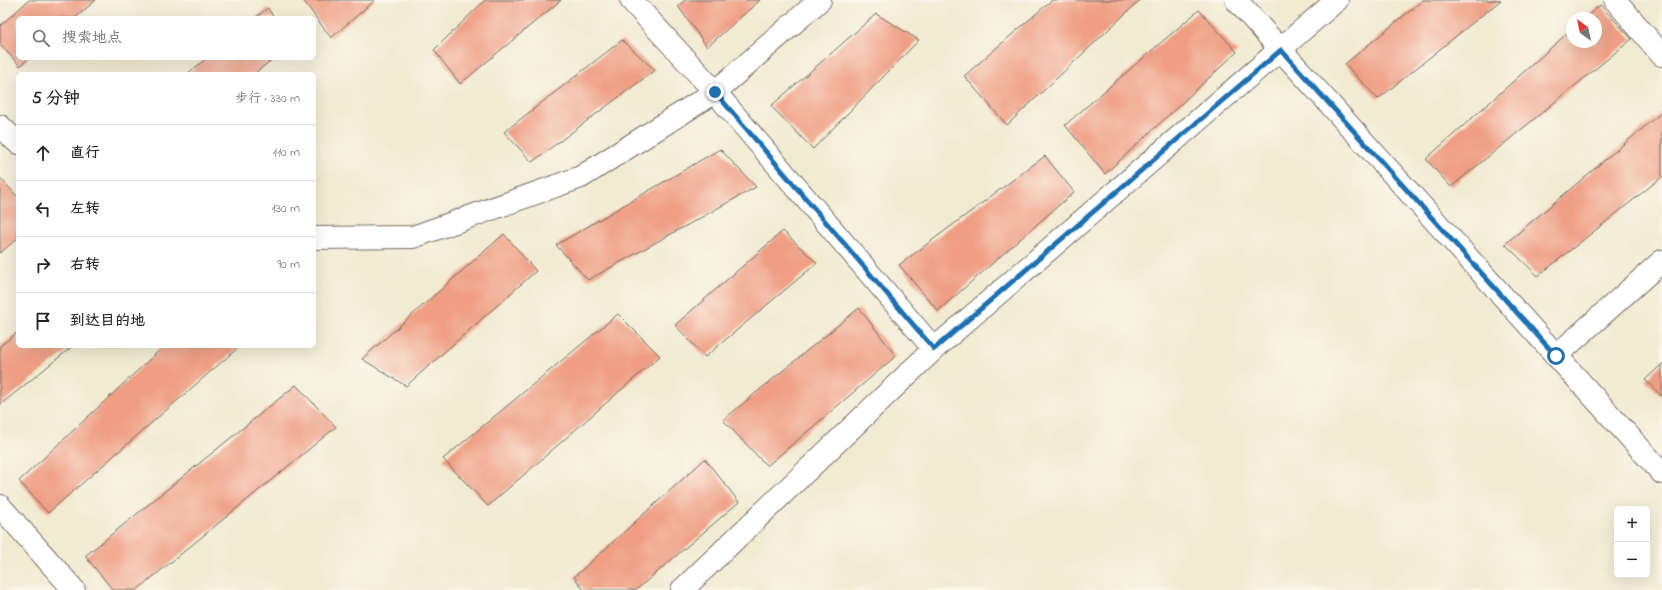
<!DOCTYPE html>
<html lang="zh">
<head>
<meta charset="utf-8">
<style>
  :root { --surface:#fff; --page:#f6f6f6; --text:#222; --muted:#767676; --line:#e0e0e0 }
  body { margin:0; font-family:"Indie Flower","LXGW WenKai TC",sans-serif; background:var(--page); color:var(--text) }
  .controls { position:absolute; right:12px; bottom:12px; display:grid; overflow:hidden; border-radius:6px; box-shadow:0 4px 16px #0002 }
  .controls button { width:36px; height:36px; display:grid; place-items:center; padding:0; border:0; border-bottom:1px solid var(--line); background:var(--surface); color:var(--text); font:20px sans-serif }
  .compass { position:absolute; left:1566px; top:12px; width:36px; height:36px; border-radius:50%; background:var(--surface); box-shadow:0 4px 16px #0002; rotate:327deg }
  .stop { position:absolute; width:12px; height:12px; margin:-9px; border:3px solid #1f6fb2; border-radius:50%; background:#fff }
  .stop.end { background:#1f6fb2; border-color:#fff; box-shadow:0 1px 4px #0008 }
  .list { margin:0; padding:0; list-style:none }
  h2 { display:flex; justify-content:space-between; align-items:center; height:52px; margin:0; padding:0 16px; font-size:17px }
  h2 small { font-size:13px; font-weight:400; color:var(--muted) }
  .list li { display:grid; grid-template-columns:26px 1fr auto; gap:12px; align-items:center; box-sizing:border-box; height:56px; padding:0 16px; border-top:1px solid var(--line) }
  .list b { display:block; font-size:15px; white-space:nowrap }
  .list em { font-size:13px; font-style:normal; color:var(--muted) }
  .icon { flex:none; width:22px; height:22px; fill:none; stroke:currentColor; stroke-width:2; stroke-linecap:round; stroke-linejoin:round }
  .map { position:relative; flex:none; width:1662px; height:590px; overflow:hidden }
  .search { position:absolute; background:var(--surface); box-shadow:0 4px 16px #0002; left:16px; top:16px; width:300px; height:44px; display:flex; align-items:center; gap:10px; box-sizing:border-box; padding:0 14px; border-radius:6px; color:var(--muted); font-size:15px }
  .panel { position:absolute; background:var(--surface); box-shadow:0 4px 16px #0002; left:16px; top:72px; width:300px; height:276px; border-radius:6px }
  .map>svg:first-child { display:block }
  .building { fill:#ef9e83 }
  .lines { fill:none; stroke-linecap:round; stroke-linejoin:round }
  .minor-casing { stroke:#716e65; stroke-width:24 }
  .minor { stroke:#fff; stroke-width:22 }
  .route { stroke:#1f6fb2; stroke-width:5 }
</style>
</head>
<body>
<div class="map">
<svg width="1662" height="590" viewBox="0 0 1662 590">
  <rect width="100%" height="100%" fill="#fbf7ec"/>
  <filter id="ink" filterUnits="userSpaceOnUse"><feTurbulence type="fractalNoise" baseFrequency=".025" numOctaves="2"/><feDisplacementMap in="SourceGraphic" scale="8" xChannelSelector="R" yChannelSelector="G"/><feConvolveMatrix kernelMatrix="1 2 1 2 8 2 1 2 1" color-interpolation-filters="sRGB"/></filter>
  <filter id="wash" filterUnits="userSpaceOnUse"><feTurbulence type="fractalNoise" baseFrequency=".012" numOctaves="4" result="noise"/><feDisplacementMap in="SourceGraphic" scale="16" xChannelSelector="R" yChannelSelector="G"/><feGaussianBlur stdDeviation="0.9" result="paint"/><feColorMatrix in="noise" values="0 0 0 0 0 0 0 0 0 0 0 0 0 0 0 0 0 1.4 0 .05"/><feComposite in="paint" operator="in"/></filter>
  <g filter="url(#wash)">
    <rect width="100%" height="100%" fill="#f2ead1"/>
    <g id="blocks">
      <path class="building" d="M 29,0 L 96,0 L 75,18 L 18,18 L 18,58 L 29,58 L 20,66 L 0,44 L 0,26 Z
        M 303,0 L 375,0 L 331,38 Z
        M 485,0 L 561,0 L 460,84 L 434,50 Z
        M 685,0 L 760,0 L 707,47 L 678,6 Z
        M 1052,0 L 1140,0 L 1007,125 L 964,76 Z
        M 1423,0 L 1501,0 L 1378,99 L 1345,64 Z
        M 1600,5 L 1632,39 L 1451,187 L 1426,159 L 1572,29 L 1572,42 L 1596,42 L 1596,18 L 1585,18 Z
        M 268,8 L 274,18 L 255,18 Z
        M 1199,10 L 1237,52 L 1105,174 L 1065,125 Z
        M 876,14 L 919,40 L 813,149 L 771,106 Z
        M 622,40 L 655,70 L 532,162 L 504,132 Z
        M 207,58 L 274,58 L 254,74 L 187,74 Z
        M 1662,112 L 1662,177 L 1538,276 L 1505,244 Z
        M 720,149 L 756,187 L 588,280 L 556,245 Z
        M 1045,156 L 1074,192 L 938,311 L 899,265 Z
        M 0,178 L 18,197 L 18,238 L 0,253 Z
        M 783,231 L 817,263 L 705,357 L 675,325 Z
        M 504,234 L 536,271 L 406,386 L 362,359 Z
        M 859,308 L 896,356 L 767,466 L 723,420 Z
        M 618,314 L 660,356 L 488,506 L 443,459 Z
        M 18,332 L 18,346 L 73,346 L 0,405 L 0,346 Z
        M 164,346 L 240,346 L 48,513 L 19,481 Z
        M 1662,364 L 1662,396 L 1645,380 Z
        M 296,385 L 336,427 L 137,590 L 113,590 L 85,556 Z
        M 705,459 L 739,502 L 636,590 L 584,590 L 574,577 Z"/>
    </g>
  </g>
  <g filter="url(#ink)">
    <use href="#blocks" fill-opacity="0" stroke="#716e65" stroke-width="1"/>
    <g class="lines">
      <g class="minor-casing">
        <path id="minor" d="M 631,0 L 715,92 L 934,349
          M 1236,0 L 1662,473
          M 1615,0 L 1662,55
          M 0,126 L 18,143
          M 314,238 L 413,237 L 581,177 L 715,92 L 820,0
          M 1556,356 L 1662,261
          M 0,506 L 74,590
          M 682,590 L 934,349 L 1337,0"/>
      </g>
      <use href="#minor" class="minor"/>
    </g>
  </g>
  <g class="lines" filter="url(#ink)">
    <path class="route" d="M 715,92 L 934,349 L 1281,50 L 1556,356"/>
  </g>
</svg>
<div class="controls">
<button>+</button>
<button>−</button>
</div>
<svg class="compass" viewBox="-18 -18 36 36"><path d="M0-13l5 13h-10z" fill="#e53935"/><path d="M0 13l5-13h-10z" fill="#767676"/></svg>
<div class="stop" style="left:1556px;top:356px"></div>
<div class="stop end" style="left:715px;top:92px"></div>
<div class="search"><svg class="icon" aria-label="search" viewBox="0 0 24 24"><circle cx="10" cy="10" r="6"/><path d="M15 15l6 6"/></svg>搜索地点</div>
<section class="panel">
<h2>5 分钟<small>步行 · 330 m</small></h2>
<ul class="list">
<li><svg class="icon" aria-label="ahead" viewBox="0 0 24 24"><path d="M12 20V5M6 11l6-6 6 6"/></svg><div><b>直行</b></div><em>110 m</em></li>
<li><svg class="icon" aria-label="left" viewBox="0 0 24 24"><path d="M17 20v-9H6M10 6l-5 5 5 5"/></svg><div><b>左转</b></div><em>130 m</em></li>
<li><svg class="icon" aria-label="right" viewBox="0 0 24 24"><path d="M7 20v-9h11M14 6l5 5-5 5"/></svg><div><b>右转</b></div><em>90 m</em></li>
<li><svg class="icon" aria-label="arrive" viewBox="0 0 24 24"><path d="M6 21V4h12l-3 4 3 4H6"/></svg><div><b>到达目的地</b></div></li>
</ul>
</section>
</div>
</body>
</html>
